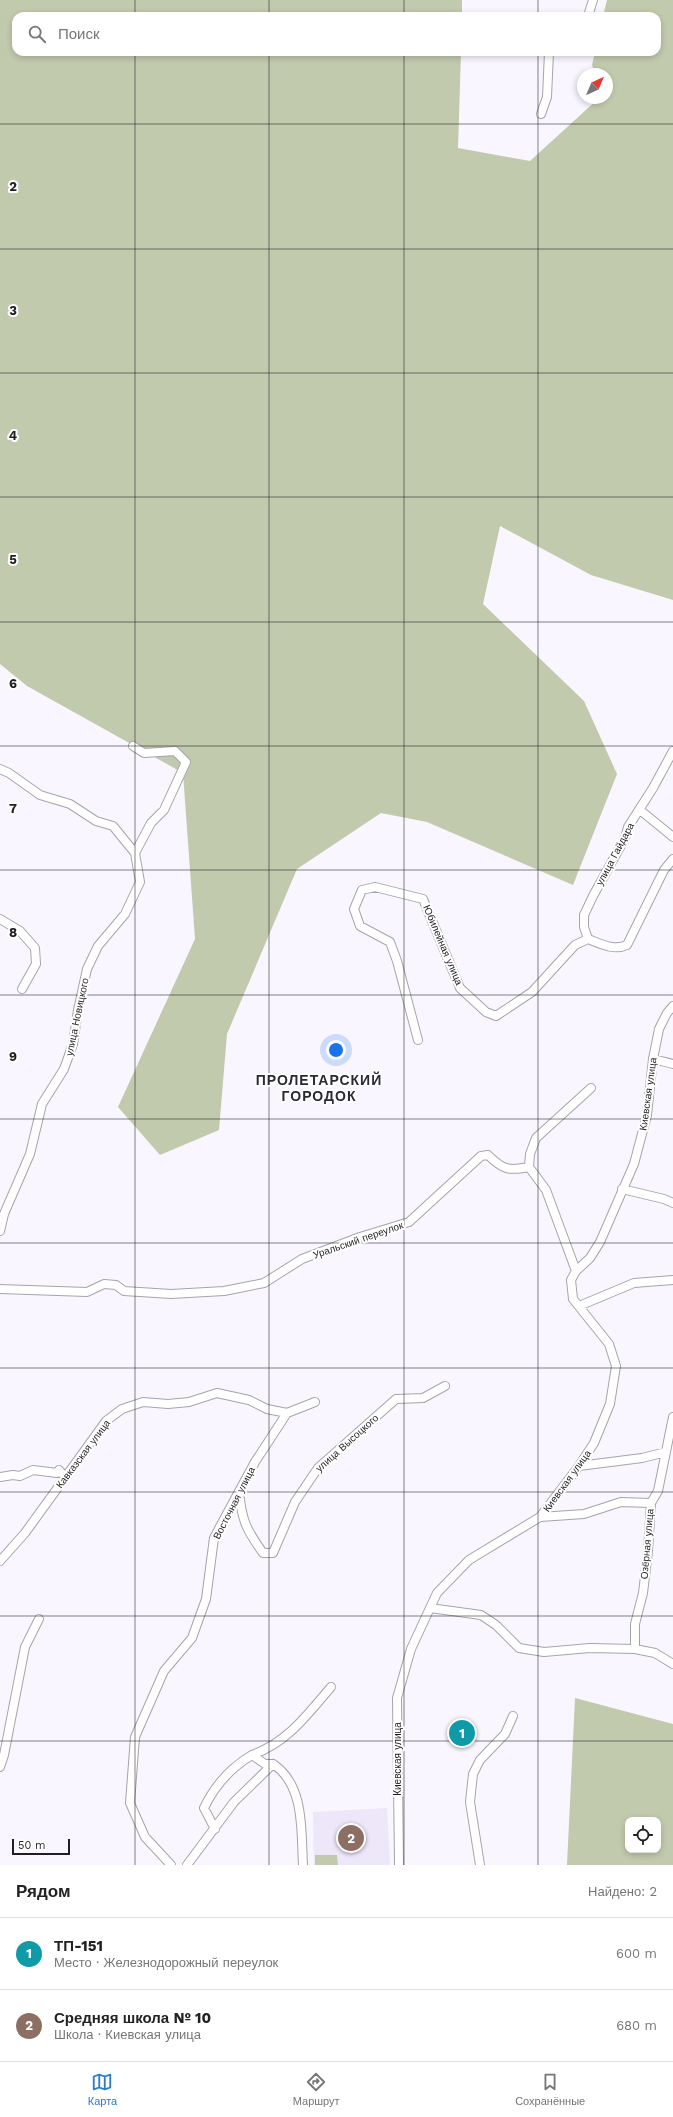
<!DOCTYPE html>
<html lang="ru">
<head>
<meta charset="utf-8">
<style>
  :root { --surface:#fff; --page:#f6f6f6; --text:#222; --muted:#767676; --line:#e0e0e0; --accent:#297dcb }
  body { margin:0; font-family:"Work Sans",sans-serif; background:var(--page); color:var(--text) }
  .controls { position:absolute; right:12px; bottom:12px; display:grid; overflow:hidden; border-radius:8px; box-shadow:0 2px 6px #0003 }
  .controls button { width:36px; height:36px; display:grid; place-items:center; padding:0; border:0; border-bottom:1px solid var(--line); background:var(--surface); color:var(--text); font:20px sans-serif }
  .compass { position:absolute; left:577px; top:68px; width:36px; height:36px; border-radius:50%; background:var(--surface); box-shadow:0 2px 6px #0003; rotate:44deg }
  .scale { position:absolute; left:12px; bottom:10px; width:58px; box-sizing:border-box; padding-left:4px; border:2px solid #1f1e22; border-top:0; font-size:11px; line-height:14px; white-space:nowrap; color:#1f1e22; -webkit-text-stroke:3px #fff; paint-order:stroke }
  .you { position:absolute; left:336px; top:1050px; width:14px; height:14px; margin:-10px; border:3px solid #fff; border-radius:50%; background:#1a73e8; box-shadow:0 0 0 6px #1a73e833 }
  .badge { display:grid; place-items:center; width:26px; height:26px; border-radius:50%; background:var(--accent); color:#fff; font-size:13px; font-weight:700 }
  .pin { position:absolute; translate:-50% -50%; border:2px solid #fff; box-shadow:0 1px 4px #0006 }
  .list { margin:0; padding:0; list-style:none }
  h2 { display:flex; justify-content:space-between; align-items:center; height:52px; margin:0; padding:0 16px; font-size:17px }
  h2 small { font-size:13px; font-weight:400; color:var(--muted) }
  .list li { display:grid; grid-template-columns:26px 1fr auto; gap:12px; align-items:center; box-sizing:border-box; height:72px; padding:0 16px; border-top:1px solid var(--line) }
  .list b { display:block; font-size:15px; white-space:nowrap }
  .list p { margin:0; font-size:13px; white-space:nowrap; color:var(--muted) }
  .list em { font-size:13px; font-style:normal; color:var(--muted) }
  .icon { flex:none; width:22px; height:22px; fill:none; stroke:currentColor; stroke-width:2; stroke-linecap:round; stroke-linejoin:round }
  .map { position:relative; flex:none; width:673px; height:1865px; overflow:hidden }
  .search { position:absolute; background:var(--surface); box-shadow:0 2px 6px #0003; left:12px; right:12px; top:12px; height:44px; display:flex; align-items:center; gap:10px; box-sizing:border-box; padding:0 14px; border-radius:12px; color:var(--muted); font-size:15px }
  .sheet { height:196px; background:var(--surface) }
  nav { display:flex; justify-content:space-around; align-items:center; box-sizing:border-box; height:56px; border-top:1px solid var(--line); background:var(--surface); font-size:11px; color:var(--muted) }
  nav a { display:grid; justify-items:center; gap:2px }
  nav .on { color:var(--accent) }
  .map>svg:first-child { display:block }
  .built { fill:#ede7f9 }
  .green { fill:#c1caad; fill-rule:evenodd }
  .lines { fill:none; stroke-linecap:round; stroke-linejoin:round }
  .minor-casing { stroke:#a6a3ad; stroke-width:10 }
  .minor { stroke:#fff; stroke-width:8 }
  .grid { fill:none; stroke:#1f1e22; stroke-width:1; stroke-opacity:0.55 }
  .labels { text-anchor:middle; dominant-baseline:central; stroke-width:4; stroke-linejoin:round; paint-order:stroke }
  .street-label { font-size:10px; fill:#1f1e22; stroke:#fff }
  .district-label { font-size:14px; font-weight:bold; letter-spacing:1px; fill:#2b2931; stroke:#fff }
  .grid-label { font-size:13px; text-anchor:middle; font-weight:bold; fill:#1f1e22; stroke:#fff; stroke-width:4; stroke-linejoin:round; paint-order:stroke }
</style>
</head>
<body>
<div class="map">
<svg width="673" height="1865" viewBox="0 0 673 1865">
  <rect width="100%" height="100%" fill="#f9f6ff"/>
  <path class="built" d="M 387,1808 L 390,1865 L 314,1865 L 313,1812 Z"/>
  <path class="green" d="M 0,0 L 462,0 L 462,16 L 16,16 L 16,52 L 461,52 L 458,148 L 530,161 L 599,98 L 607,98 L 607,74 L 595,74 L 592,65 L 595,52 L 657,52 L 657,16 L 603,16 L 607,0 L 673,0 L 673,600 L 591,575 L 500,526 L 483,604 L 584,701 L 617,774 L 573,885 L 427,822 L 381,813 L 297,869 L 227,1034 L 219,1130 L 160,1155 L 118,1107 L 195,939 L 183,773 L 27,686 L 0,664 Z
    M 575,1698 L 673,1724 L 673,1865 L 567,1865 ZM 628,1820 L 658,1820 L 658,1850 L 628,1850 Z
    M 315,1855 L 337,1855 L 338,1865 L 315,1865 Z"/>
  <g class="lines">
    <g class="minor-casing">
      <path id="minor" d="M 588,16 L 593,0
        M 541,114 L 547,97 L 549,52 L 551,52
        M 133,746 L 144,753 L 175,751 L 186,762 L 164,810 L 151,823 L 135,853
        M 0,769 L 9,773 L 40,795 L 70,804 L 96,821 L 113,826 L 135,853 L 140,882 L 125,914 L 98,946 L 87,969 L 78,1010 L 73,1044 L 64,1069 L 42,1104 L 30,1154 L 4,1214 L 0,1231
        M 640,810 L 673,837
        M 0,919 L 20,931 L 35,948 L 36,964 L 22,989
        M 588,939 L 584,927 L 584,915 L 593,896 L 625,838 L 628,827 L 653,788 L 673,751
        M 588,939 C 601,944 614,951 627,945 L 664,870 L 673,859
        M 418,1040 L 397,961 L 390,942 L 360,926 L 354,909 L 362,890 L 375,887 L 423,899 L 460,988 L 486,1012 L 496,1016 L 532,992 L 575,945 L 588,939
        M 653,1059 L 673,1064
        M 622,1189 L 664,1199 L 673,1203
        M 576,1271 L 546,1190 L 529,1167 L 530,1154 L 536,1138 L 591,1088
        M 0,1289 L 87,1292 L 104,1284 L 116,1285 L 124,1291 L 171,1294 L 224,1291 L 264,1283 L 302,1259 L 360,1237 L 409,1222 L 481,1156 L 488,1155 C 503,1170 509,1171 529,1167
        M 579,1306 L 634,1283 L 673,1280
        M 579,1466 L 642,1458 L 666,1452
        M 0,1477 L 13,1475 L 20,1476 L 33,1470 L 57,1473 L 59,1470 L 65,1477
        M 239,1492 C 242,1521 246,1529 263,1553 L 273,1553 L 295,1502 L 318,1468 L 396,1399 L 423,1398 L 445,1386
        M 540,1517 L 584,1514 L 621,1502 L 651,1503
        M 0,1561 L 25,1533 L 106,1421 L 122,1409 L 143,1402 L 168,1404 L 189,1402 L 217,1393 L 249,1400 L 267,1409 L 287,1413
        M 430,1608 L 481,1615 L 496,1625 L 519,1648 L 544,1652 L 590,1648 L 635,1649 L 655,1653 L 673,1664
        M 635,1649 L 635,1624 L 643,1593 L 648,1551 L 651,1503 L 658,1491 L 673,1417
        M 273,1764 L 265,1764 L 252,1755 C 288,1742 307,1715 331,1687
        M 0,1767 L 4,1755 L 25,1647 L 39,1619
        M 215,1829 L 204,1808 C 215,1785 230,1768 252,1755
        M 171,1865 L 145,1837 L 130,1803 L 135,1737 L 164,1671 L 192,1638 L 206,1599 L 214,1538 L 223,1521 L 255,1462 L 287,1413 L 315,1402
        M 187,1865 L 234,1802 L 273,1764 C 305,1785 301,1831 303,1865
        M 399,1865 L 397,1698 L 411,1649 L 430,1608 L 437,1593 L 469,1560 L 540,1517 L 579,1466 L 594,1443 L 610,1404 L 616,1366 L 609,1344 L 573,1299 L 571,1280 L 576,1271 L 590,1258 L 600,1242 L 634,1164 L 647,1115 L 653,1059 L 659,1029 L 667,1013 L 673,1006
        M 480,1865 L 470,1802 L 473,1774 L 480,1760 L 505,1734 L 513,1716"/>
    </g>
    <use href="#minor" class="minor"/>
  </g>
  <path class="grid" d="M 135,0 L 135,16M 269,0 L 269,16M 404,0 L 404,16M 538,0 L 538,16M 135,52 L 135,1865M 269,52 L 269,1865M 404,52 L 404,1865M 538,52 L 538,1865M 0,124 L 673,124M 0,249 L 673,249M 0,373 L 673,373M 0,497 L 673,497M 0,622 L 673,622M 0,746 L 673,746M 0,870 L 673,870M 0,995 L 673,995M 0,1119 L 673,1119M 0,1243 L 673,1243M 0,1368 L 673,1368M 0,1492 L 673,1492M 0,1616 L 673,1616M 0,1741 L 673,1741"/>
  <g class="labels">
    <g class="street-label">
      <text transform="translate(615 854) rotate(-62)">улица Гайдара</text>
      <text transform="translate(443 945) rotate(67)">Юбилейная улица</text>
      <text transform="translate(77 1017) rotate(-78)">улица Новицкого</text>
      <text transform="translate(648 1094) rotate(-82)">Киевская улица</text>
      <text transform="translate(358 1240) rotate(-19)">Уральский переулок</text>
      <text transform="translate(347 1443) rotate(-42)">улица Высоцкого</text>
      <text transform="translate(83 1454) rotate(-53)">Кавказская улица</text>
      <text transform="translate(567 1481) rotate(-54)">Киевская улица</text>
      <text transform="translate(234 1503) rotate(-63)">Восточная улица</text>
      <text transform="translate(647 1544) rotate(-85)">Озёрная улица</text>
      <text transform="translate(397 1759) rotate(-90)">Киевская улица</text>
    </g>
    <g class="district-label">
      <text x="319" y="1080">ПРОЛЕТАРСКИЙ<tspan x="319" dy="16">ГОРОДОК</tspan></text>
    </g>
  </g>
  <g class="grid-label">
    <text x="13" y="191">2</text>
    <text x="13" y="315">3</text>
    <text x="13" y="440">4</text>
    <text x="13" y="564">5</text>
    <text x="13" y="688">6</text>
    <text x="13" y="813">7</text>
    <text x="13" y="937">8</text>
    <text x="13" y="1061">9</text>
  </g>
</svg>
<div class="controls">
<button><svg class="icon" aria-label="locate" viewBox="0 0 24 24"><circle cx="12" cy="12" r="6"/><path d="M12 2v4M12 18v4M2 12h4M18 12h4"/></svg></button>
</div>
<svg class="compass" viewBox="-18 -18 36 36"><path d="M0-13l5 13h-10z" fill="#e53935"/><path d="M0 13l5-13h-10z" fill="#767676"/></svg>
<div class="scale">50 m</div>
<div class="you"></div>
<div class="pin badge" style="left:462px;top:1733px;background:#0f9aa8">1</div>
<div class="pin badge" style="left:351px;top:1838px;background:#8d6e63">2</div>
<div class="search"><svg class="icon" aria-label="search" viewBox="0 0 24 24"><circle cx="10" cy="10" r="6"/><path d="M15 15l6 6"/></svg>Поиск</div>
</div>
<section class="sheet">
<h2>Рядом<small>Найдено: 2</small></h2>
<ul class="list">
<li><span class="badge" style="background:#0f9aa8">1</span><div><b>ТП-151</b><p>Место · Железнодорожный переулок</p></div><em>600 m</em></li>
<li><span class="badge" style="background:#8d6e63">2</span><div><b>Средняя школа № 10</b><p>Школа · Киевская улица</p></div><em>680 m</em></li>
</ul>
</section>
<nav>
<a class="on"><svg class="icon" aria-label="map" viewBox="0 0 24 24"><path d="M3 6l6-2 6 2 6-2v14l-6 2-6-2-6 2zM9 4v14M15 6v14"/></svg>Карта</a>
<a><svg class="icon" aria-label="directions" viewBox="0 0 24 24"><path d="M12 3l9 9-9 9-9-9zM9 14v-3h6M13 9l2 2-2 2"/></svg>Маршрут</a>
<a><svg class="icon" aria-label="saved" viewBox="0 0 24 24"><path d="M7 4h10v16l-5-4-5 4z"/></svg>Сохранённые</a>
</nav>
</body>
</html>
